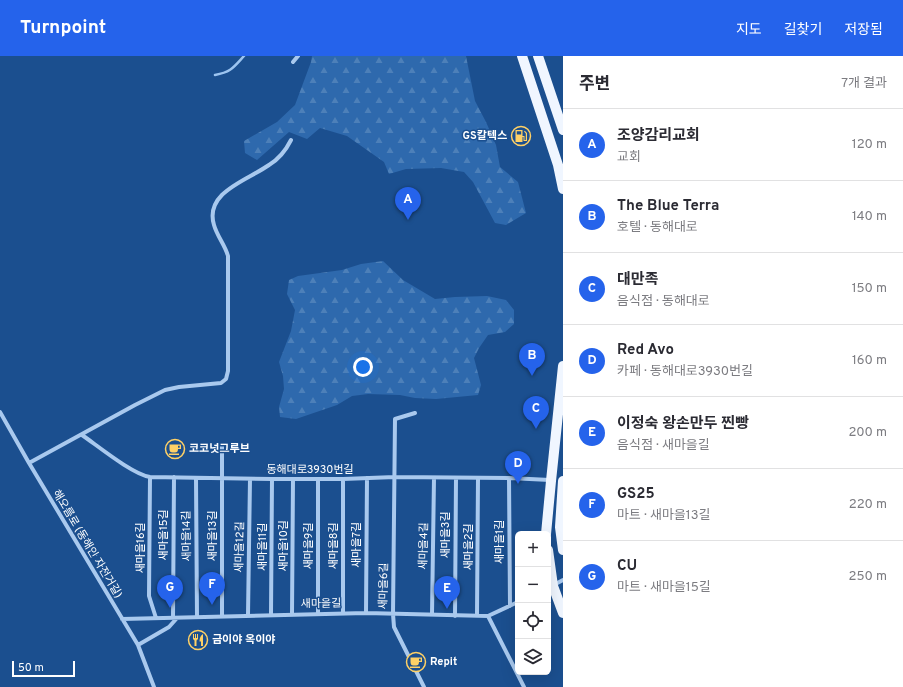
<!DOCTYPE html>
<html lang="ko">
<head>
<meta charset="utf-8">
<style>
  :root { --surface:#fff; --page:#f7f7f7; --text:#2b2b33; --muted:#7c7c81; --line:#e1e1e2; --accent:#2563eb }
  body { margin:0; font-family:Overpass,"Noto Sans KR",sans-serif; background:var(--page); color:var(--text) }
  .controls { position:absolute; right:12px; bottom:12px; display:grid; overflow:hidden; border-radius:6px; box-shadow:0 4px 16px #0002 }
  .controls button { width:36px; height:36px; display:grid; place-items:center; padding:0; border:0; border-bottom:1px solid var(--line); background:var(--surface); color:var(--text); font:20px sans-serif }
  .scale { position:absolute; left:12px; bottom:10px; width:63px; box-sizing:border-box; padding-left:4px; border:2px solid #fff; border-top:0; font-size:11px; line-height:14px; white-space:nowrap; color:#fff; -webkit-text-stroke:3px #1b4f8f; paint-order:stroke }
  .you { position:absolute; left:363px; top:311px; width:14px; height:14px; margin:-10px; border:3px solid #fff; border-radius:50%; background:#1a73e8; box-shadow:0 0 0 6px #1a73e833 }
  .badge { display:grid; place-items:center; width:26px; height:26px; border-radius:50%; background:var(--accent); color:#fff; font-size:13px; font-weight:700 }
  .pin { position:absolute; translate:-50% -33px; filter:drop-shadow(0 1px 2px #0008) }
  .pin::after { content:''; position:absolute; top:21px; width:14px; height:12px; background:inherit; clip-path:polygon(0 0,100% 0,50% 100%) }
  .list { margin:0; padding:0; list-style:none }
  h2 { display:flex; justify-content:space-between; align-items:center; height:52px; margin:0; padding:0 16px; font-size:17px }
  h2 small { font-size:13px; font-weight:400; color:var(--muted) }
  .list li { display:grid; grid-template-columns:26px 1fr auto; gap:12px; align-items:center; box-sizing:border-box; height:72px; padding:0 16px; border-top:1px solid var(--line) }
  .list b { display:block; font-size:15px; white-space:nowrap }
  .list p { margin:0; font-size:13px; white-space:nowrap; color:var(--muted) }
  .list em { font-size:13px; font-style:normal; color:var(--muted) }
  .icon { flex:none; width:22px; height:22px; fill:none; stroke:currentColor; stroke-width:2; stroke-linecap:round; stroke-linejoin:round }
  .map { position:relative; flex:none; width:563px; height:631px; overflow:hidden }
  header { display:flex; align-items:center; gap:24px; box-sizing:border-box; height:56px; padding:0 20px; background:var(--accent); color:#fff }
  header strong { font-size:19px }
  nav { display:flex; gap:22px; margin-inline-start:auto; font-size:14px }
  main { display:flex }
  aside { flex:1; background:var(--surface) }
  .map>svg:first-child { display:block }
  .forest { fill:url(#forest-firs) }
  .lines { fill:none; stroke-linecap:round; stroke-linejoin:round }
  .stream { stroke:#9cc4f0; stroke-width:2.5 }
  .street { stroke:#a9c9ee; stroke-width:4 }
  .primary { stroke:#f0f6ff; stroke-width:10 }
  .labels { text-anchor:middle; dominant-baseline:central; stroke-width:3; stroke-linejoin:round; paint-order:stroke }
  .poi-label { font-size:11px; font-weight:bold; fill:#fff; stroke:#1b4f8f; text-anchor:start }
  .street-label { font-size:11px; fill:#fff; stroke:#1b4f8f }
</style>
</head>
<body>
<header>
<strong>Turnpoint</strong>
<nav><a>지도</a><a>길찾기</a><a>저장됨</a></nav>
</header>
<main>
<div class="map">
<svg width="563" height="631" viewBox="0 0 563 631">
  <defs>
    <pattern id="forest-firs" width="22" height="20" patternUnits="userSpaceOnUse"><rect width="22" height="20" fill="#2e69ad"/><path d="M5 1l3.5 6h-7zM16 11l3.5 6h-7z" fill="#4d80b9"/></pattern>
  </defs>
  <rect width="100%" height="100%" fill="#1b4f8f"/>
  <path class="forest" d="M 312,0 L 466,0 L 475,45 L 486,66 L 496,89 L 500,111 L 518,126 L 526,157 L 506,169 L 495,167 L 473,126 L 464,116 L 441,112 L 406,113 L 389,118 L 384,106 L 347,80 L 320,72 L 307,83 L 289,76 L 257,104 L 245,97 L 244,85 L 277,66 L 295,49 L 311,6 Z
    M 383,205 L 403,224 L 435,243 L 455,241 L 487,240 L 506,244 L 514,254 L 514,268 L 505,276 L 488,279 L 479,292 L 474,302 L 481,329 L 478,339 L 436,343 L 415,342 L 400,339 L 368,338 L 352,340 L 337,349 L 296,363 L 280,361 L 279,351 L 284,333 L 283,320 L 279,306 L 291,275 L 295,254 L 287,238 L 289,224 L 298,220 L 342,214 L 361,208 Z"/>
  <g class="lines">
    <path class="stream" d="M 215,19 C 231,16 233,12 244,0"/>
    <path class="street" d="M 293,6 L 298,0
      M 0,356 L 29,407 L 138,589 L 154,631
      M 415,357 L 395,363 L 393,558 L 394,571 L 424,631
      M 82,379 C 98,390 132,418 150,421 L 272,423 L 343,423 L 395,421 L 509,422 L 550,424
      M 222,390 L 222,560
      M 29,407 L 135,349 L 165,334 L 179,331 L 221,327 L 226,323 L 228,315 L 228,200 C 225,189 217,180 214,169 C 204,136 248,124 269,109 C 279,103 286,94 291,84
      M 150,421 L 149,540 L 156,562
      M 196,422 L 197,561
      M 509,422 L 510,550
      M 343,423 L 343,557
      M 548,532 L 563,524
      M 366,557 L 367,422
      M 292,558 L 293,423
      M 318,558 L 318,423
      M 432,558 L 434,422
      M 248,559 L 250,423
      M 271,559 L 272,423
      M 477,559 L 478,422
      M 455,560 L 456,422
      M 488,560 L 524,631
      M 173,562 L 174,421
      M 122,563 L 366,557 L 488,560 L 518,546
      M 138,589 L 169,571 L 177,562"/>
    <path class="primary" d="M 522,0 L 558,109 L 563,133
      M 538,0 L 563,74
      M 563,425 L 560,471 L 563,494
      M 546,478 L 551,425 L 563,310
      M 548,494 L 553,530 L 563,557"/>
  </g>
  <defs>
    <g id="fuel-ring" transform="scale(1)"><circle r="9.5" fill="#1b4f8f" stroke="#ffd166" stroke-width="1.5"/><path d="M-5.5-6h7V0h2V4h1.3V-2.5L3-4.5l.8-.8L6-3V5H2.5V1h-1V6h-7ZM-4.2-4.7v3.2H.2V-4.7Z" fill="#ffd166"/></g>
    <g id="cafe-ring" transform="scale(1)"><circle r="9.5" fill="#1b4f8f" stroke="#ffd166" stroke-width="1.5"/><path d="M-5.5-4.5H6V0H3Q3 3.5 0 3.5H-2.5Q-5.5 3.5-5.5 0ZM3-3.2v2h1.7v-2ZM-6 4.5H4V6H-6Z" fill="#ffd166"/></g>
    <g id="restaurant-ring" transform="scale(1)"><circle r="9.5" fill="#1b4f8f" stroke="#ffd166" stroke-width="1.5"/><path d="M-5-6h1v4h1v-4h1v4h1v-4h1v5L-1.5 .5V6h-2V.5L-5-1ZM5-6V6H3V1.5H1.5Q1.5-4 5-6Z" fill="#ffd166"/></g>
  </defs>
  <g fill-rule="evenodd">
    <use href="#fuel-ring" x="521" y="80"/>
    <use href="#cafe-ring" x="175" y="393"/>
    <use href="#restaurant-ring" x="198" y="584"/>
    <use href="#cafe-ring" x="416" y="606"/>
  </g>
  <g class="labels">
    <g class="poi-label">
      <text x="507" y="80" text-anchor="end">GS칼텍스</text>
      <text x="189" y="393">코코넛그루브</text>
      <text x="212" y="584">금이야 옥이야</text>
      <text x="430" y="606">Repit</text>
    </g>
    <g class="street-label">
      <text x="310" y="414">동해대로3930번길</text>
      <text transform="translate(164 479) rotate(-90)">새마을15길</text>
      <text transform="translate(446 479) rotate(-90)">새마을3길</text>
      <text transform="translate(187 480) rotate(-91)">새마을14길</text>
      <text transform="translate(213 480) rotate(-90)">새마을13길</text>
      <text transform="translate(500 486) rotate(-90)">새마을1길</text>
      <text transform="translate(87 488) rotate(59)">해오름로 (동해안 자전거길)</text>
      <text transform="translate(357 489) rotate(-90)">새마을7길</text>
      <text transform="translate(284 490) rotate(-90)">새마을10길</text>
      <text transform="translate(309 490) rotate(-90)">새마을9길</text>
      <text transform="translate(334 490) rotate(-90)">새마을8길</text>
      <text transform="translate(424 490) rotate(-89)">새마을4길</text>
      <text transform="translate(240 491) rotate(-89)">새마을12길</text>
      <text transform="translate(263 491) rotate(-90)">새마을11길</text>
      <text transform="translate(469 491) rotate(-90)">새마을2길</text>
      <text transform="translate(141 492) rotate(-90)">새마을16길</text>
      <text transform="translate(384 530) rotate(-89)">새마을6길</text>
      <text transform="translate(321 548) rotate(-1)">새마을길</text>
    </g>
  </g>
</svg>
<div class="controls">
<button>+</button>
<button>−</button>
<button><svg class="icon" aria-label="locate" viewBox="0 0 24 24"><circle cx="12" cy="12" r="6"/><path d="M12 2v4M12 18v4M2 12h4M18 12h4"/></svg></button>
<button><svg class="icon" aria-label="layers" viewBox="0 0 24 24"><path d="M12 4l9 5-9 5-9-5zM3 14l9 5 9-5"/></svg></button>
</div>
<div class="scale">50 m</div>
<div class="you"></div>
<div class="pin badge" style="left:408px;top:164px">A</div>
<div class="pin badge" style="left:532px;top:320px">B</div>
<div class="pin badge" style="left:536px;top:373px">C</div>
<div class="pin badge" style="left:518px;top:428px">D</div>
<div class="pin badge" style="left:447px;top:553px">E</div>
<div class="pin badge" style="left:212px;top:549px">F</div>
<div class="pin badge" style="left:170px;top:552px">G</div>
</div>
<aside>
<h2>주변<small>7개 결과</small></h2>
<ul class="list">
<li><span class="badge">A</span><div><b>조양감리교회</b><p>교회</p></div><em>120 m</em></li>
<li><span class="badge">B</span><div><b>The Blue Terra</b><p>호텔 · 동해대로</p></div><em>140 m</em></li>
<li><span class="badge">C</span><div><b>대만족</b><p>음식점 · 동해대로</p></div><em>150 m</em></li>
<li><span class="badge">D</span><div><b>Red Avo</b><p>카페 · 동해대로3930번길</p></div><em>160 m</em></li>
<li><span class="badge">E</span><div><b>이정숙 왕손만두 찐빵</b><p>음식점 · 새마을길</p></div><em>200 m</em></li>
<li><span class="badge">F</span><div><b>GS25</b><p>마트 · 새마을13길</p></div><em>220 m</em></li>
<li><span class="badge">G</span><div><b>CU</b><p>마트 · 새마을15길</p></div><em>250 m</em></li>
</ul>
</aside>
</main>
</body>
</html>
